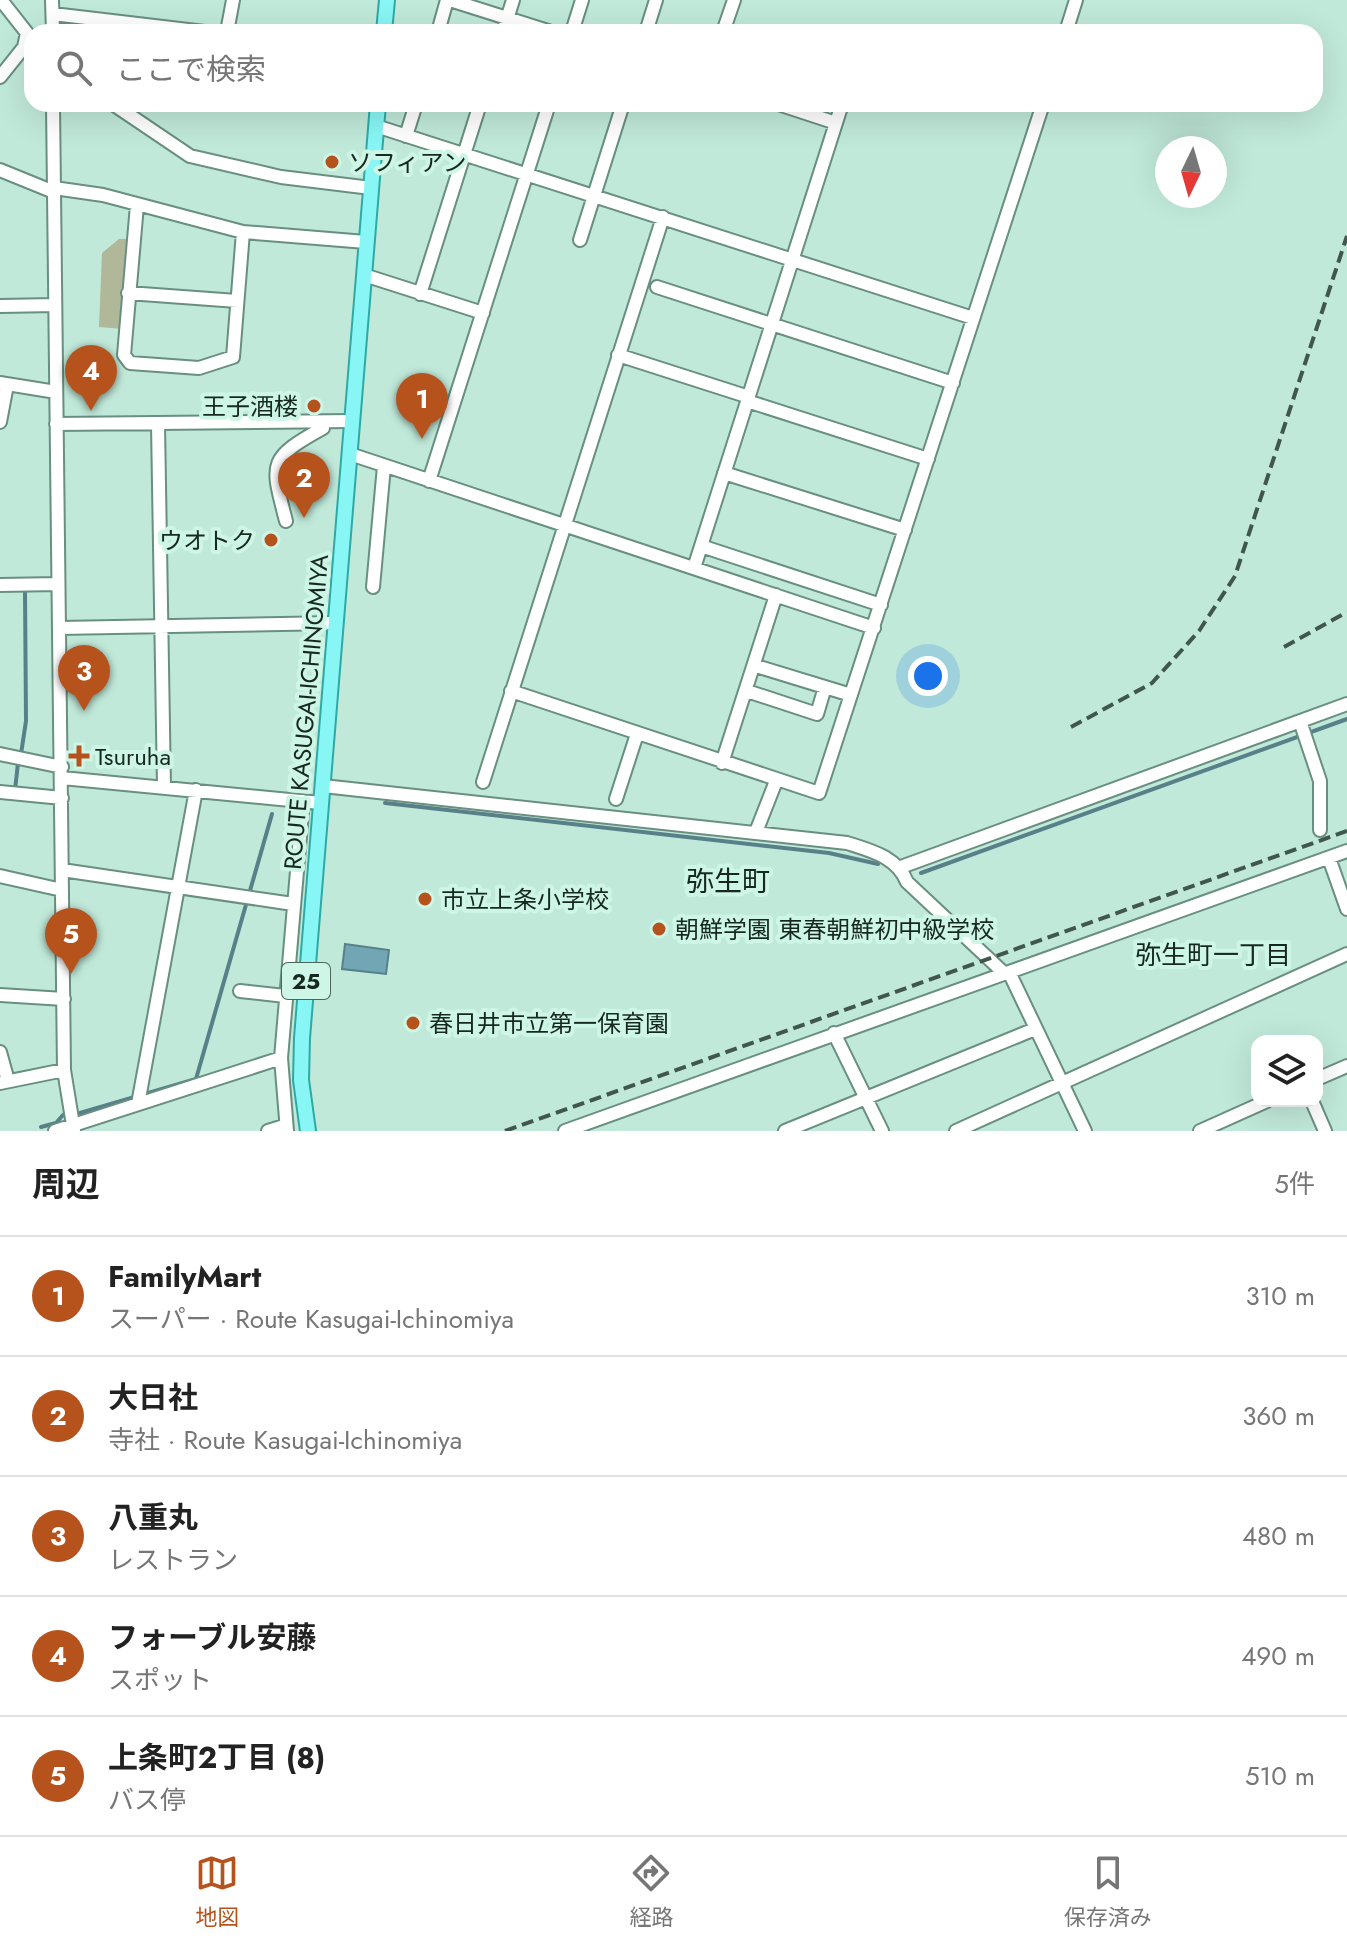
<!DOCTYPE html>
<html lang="ja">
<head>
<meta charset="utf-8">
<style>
  :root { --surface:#fff; --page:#f2f2f2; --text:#222; --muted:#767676; --line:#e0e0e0; --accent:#b6531c }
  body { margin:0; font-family:Jost,"Noto Sans JP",sans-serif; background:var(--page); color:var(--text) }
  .controls { position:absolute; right:24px; bottom:24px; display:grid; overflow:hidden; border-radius:16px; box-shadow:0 8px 32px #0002 }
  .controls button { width:72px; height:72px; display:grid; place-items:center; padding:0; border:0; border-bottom:2px solid var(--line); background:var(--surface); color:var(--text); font:40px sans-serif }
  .compass { position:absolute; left:1155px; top:136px; width:72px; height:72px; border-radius:50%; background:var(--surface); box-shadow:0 8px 32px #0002; rotate:185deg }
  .you { position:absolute; left:928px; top:676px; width:28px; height:28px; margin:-20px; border:6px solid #fff; border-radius:50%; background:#1a73e8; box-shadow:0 0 0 12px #1a73e833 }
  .badge { display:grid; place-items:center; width:52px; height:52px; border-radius:50%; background:var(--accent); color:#fff; font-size:26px; font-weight:700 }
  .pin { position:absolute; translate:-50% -66px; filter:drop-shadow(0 2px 4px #0008) }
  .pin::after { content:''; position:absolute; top:42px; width:28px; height:24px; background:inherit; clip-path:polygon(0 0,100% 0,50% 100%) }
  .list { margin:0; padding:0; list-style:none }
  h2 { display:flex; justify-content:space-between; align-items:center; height:104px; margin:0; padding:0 32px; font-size:34px }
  h2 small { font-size:26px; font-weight:400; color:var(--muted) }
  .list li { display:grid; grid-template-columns:52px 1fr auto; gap:24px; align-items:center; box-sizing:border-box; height:120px; padding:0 32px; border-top:2px solid var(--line) }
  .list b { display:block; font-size:30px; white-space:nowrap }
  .list p { margin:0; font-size:26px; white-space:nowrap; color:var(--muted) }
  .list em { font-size:26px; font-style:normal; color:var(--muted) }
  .icon { flex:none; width:44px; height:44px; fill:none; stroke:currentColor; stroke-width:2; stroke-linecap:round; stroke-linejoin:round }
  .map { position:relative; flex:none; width:1347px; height:1131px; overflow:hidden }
  .search { position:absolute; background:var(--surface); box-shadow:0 8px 32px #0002; left:24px; right:24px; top:24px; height:88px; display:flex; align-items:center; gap:20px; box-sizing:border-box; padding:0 28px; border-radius:24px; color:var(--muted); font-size:30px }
  .sheet { height:704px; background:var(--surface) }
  nav { display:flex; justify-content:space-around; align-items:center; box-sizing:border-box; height:112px; border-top:2px solid var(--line); background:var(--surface); font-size:22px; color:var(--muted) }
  nav a { display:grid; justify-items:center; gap:4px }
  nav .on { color:var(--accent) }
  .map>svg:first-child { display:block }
  .green { fill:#b0b899 }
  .water { fill:#72a6b5; stroke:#578089; stroke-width:2 }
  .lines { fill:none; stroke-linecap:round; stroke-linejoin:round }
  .stream { stroke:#578089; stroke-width:4 }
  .minor-casing { stroke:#688f80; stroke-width:16 }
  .major-casing { stroke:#2daaa6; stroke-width:18 }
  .minor { stroke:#fff; stroke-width:12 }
  .major { stroke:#88f6f5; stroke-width:14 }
  .rail { stroke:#40564e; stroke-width:4; stroke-dasharray:12 6; stroke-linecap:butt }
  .poi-dot { fill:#b6531c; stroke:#cdf6e6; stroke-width:3 }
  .labels { text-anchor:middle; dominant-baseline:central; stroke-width:8; stroke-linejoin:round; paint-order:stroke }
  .shield { fill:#cdf6e6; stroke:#4e655c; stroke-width:2 }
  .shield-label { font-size:22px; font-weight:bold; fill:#172721 }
  .poi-label { font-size:24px; fill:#172721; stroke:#cdf6e6; text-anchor:start }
  .street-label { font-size:24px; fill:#172721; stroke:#cdf6e6 }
  .neighbourhood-label { font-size:26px; fill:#172721; stroke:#cdf6e6 }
  .quarter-label { font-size:28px; fill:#172721; stroke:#cdf6e6 }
</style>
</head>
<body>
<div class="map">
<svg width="1347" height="1131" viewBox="0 0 1347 1131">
  <rect width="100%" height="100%" fill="#c0e9d9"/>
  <path class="green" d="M 119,239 L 131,239 L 123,329 L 99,327 L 102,253 Z"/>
  <path class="water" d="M 345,944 L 389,950 L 386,974 L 342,969 Z"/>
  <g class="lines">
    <path class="stream" d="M 21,754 L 26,721 L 25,591
      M 15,790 L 18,763
      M 385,803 L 829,853 L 878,864
      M 921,873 L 1347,719
      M 80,1113 L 196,1079 L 272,814
      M 41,1127 L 56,1123 L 63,1115"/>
    <g class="minor-casing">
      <path id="minor" d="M 52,0 L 53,32
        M 450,0 L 551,32
        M 53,14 L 205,32
        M 227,32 L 233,0
        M 438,32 L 447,0
        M 503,32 L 513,0
        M 572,32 L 582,0
        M 646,32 L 656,0
        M 723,32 L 734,0
        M 1066,32 L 1076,0
        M 0,77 L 24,47 L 27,33 L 1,0
        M 53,104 L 64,1070 L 74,1131
        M 113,104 L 190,156 L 281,177 L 371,188
        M 778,104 L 836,123
        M 376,126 L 973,318
        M 406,136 L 416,104
        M 0,170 L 54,192
        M 54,188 L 103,195 L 243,232 L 366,242
        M 137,205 L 124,355 L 130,363 L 199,368 L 233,357 L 243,232
        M 580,240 L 623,104
        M 364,275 L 483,313
        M 657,287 L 953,383
        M 128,293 L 237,301
        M 420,294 L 480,104
        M 0,306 L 55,305
        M 618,355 L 749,397
        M 0,383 L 56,392
        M 747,401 L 928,459
        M 0,422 L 7,385
        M 56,424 L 353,421
        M 158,424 L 164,787
        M 350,454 L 874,628
        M 724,473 L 905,530
        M 429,481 L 549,104
        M 286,521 C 271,463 267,459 323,428 L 323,422
        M 701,546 L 881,605
        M 694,568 L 842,104
        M 0,585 L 58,584
        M 373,587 L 384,466
        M 59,628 L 336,623
        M 756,666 L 851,695
        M 511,691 L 819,793 L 1043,104
        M 747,691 L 817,714 L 825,687
        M 1300,721 L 1320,781 L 1320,830
        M 0,754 L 62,767
        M 722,763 L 776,595
        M 62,778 L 321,803
        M 483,782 L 663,217
        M 323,786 L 847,843 C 872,851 897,857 907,882 L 1005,974
        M 0,792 L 62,798
        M 616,799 L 637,734
        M 756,832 L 776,781
        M 1329,858 L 1347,909
        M 901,867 L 1347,704
        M 62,870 L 293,904
        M 0,876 L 62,890
        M 1009,972 L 1085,1131
        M 240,991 L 285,996
        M 0,995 L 64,999
        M 834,1033 L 882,1131
        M 0,1052 L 8,1081
        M 1317,1079 L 1347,1066
        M 0,1083 L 64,1070
        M 1312,1101 L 1325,1131
        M 138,1104 L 196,790
        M 55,1131 L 281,1058
        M 268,1131 L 284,1126
        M 287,1131 L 281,1058 L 303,801
        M 565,1131 L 1347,851
        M 785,1131 L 1035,1029
        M 956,1131 L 1347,954
        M 1200,1131 L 1267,1101"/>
    </g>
    <g class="major-casing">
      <path id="major" d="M 384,32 L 387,0
        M 308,1131 L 301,1080 L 302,1038 L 378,104"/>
    </g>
    <use href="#minor" class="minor"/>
    <use href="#major" class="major"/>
    <path class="rail" d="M 1284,647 L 1347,612
      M 1071,727 L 1152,683 L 1199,631 L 1235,576 L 1347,236
      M 505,1131 L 1347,831"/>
  </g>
  <g class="poi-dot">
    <circle cx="332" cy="162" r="8"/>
    <circle cx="314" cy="406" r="8"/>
    <circle cx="271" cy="540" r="8"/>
    <path d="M75 744h8v8h8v8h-8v8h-8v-8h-8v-8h8z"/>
    <circle cx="425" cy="899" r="8"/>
    <circle cx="659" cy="929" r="8"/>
    <circle cx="413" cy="1023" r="8"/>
  </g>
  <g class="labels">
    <rect class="shield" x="282" y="963" width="48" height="36" rx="6"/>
    <g class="shield-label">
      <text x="306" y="981">25</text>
    </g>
    <g class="poi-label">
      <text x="348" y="162">ソフィアン</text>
      <text x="298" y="406" text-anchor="end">王子酒楼</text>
      <text x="255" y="540" text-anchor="end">ウオトク</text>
      <text x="95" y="756">Tsuruha</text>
      <text x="441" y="899">市立上条小学校</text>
      <text x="675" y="929">朝鮮学園 東春朝鮮初中級学校</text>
      <text x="429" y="1023">春日井市立第一保育園</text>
    </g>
    <g class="street-label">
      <text transform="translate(306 712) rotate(-85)">ROUTE KASUGAI-ICHINOMIYA</text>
    </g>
    <g class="neighbourhood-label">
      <text x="1213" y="955">弥生町一丁目</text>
    </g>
    <g class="quarter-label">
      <text x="728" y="881">弥生町</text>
    </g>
  </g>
</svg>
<div class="controls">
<button><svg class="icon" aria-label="layers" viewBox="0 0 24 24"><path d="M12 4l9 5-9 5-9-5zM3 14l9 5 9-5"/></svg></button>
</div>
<svg class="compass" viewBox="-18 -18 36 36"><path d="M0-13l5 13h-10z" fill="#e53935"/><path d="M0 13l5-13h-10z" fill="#767676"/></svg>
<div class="you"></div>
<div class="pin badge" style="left:422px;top:439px">1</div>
<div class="pin badge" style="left:304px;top:518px">2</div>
<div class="pin badge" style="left:84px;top:711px">3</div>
<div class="pin badge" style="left:91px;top:411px">4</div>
<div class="pin badge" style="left:71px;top:974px">5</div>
<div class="search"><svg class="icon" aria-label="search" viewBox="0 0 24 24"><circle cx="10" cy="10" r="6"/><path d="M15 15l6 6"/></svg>ここで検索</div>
</div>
<section class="sheet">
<h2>周辺<small>5件</small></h2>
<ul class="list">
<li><span class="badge">1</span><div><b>FamilyMart</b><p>スーパー · Route Kasugai-Ichinomiya</p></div><em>310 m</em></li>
<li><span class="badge">2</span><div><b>大日社</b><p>寺社 · Route Kasugai-Ichinomiya</p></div><em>360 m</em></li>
<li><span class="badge">3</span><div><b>八重丸</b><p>レストラン</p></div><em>480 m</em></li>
<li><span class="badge">4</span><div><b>フォーブル安藤</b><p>スポット</p></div><em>490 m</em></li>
<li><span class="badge">5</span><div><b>上条町２丁目 (8)</b><p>バス停</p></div><em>510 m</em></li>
</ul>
</section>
<nav>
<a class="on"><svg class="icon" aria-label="map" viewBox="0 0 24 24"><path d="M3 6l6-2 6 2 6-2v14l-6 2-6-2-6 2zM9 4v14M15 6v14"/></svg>地図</a>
<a><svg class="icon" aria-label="directions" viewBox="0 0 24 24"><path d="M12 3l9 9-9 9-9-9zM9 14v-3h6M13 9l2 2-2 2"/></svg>経路</a>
<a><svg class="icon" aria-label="saved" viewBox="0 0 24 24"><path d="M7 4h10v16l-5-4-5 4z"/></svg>保存済み</a>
</nav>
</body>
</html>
